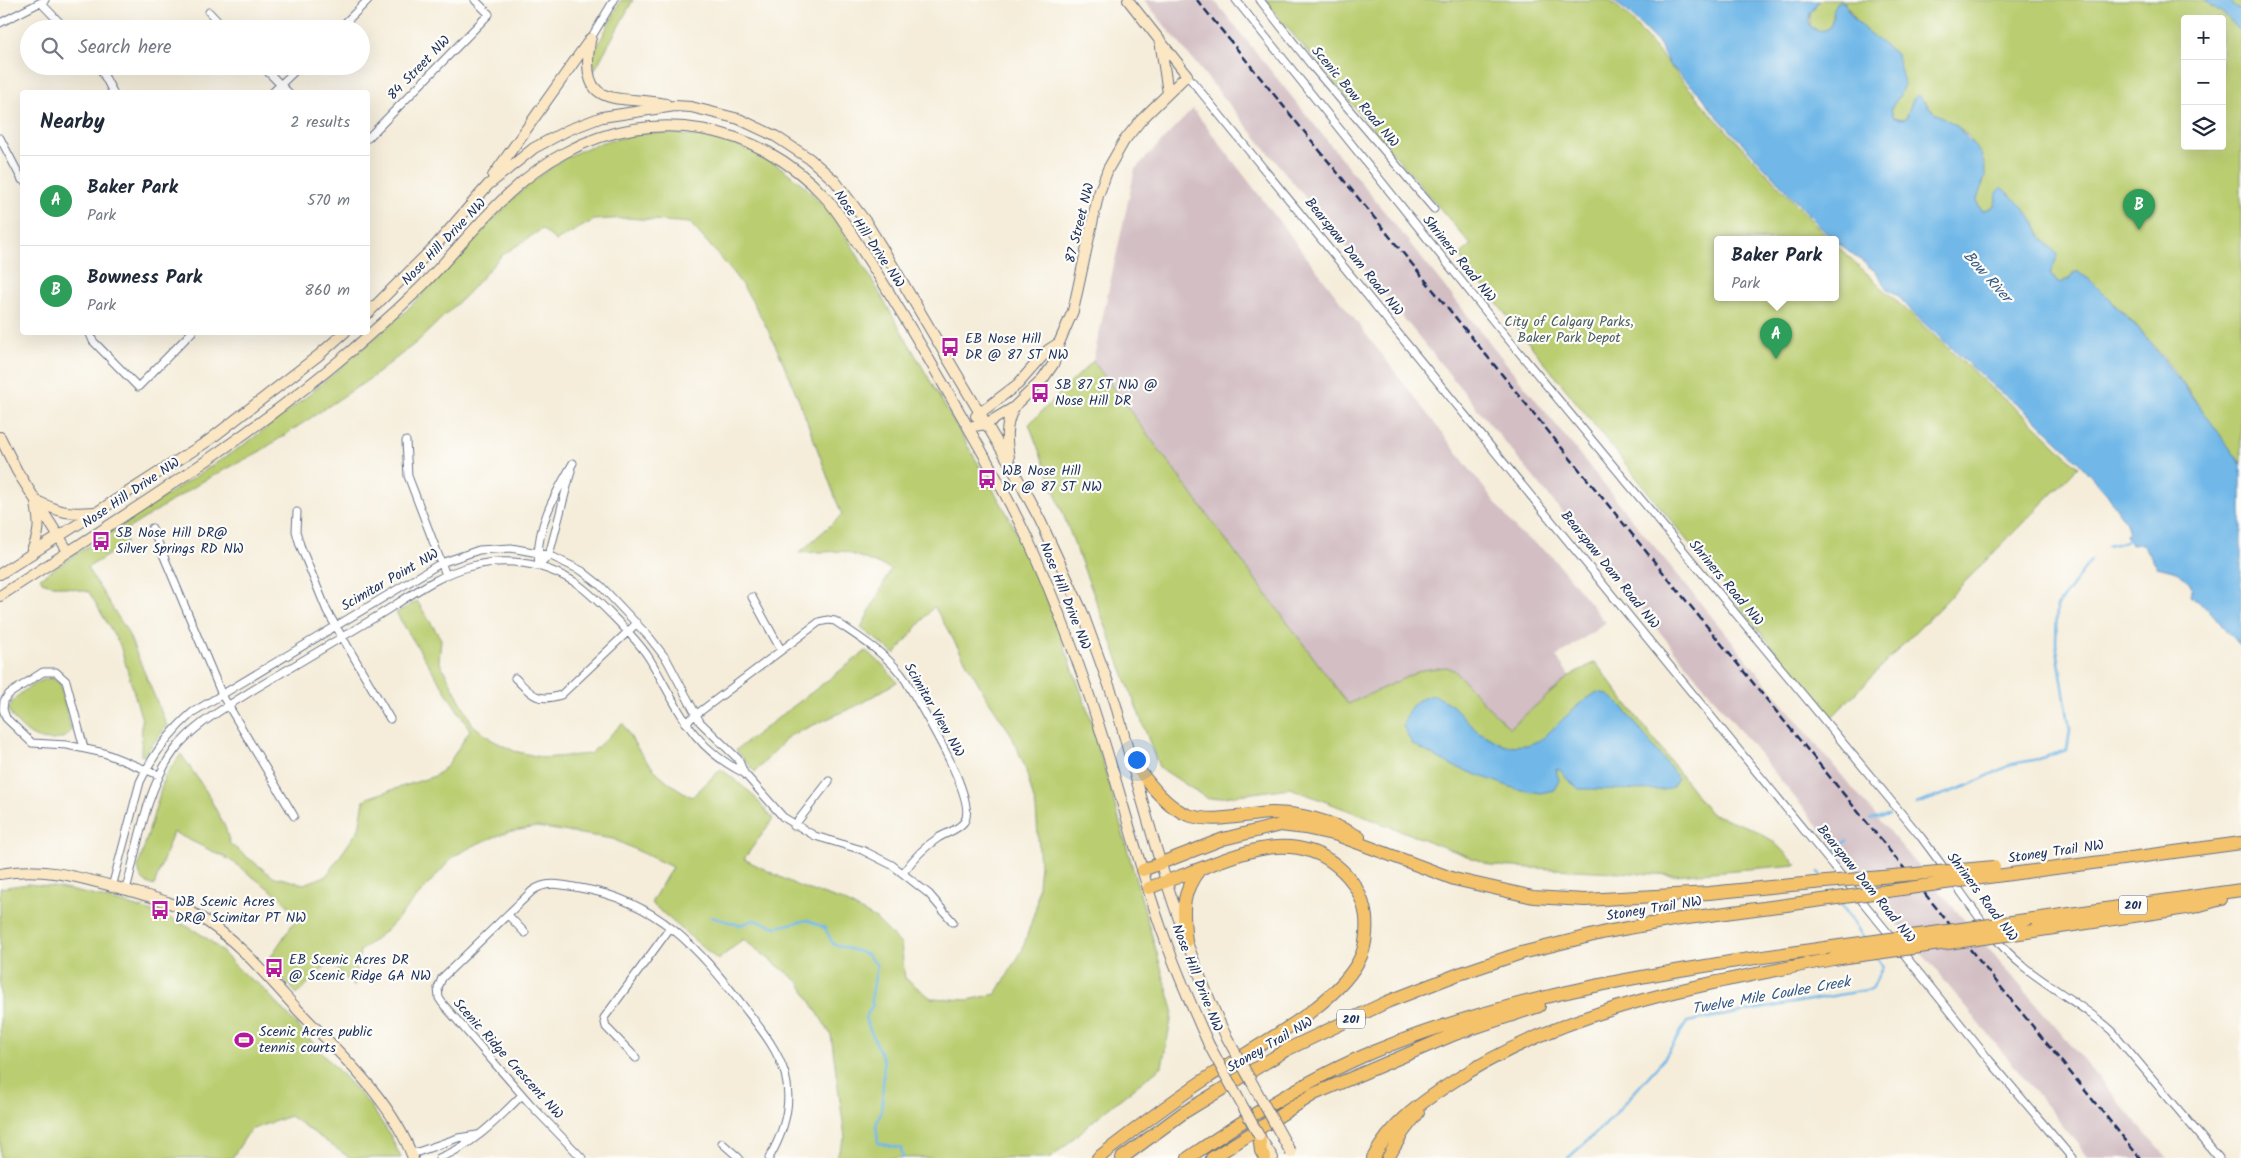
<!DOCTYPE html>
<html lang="en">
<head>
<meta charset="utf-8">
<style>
  :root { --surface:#fff; --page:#f6f6f7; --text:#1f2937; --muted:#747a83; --line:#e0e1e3; --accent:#b5179e }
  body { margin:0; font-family:Kalam,sans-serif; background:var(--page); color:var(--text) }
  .controls { position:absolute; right:15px; top:15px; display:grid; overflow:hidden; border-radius:5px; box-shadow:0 5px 20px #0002 }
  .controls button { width:45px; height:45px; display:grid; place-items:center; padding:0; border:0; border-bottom:1px solid var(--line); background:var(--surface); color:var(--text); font:25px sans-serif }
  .you { position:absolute; left:1136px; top:759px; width:18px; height:18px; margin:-12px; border:4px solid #fff; border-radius:50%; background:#1a73e8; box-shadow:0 0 0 8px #1a73e833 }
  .badge { display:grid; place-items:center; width:32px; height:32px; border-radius:50%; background:var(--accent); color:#fff; font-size:16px; font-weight:700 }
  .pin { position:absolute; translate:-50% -41px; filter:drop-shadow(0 1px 2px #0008) }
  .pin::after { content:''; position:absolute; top:26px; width:18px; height:15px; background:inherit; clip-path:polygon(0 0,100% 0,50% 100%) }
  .popup { position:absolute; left:1714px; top:236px; width:125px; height:65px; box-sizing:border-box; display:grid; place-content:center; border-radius:5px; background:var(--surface); filter:drop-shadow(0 1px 4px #0005); font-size:16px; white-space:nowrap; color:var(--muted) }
  .popup b { font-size:19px; color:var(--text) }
  .popup::after { content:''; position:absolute; left:50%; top:100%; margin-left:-10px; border:10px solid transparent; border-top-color:var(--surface) }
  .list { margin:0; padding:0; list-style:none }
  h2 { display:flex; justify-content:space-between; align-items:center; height:65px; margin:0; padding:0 20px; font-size:21px }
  h2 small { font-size:16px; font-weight:400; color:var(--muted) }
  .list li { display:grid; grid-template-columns:32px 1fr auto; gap:15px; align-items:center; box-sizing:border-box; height:90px; padding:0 20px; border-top:1px solid var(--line) }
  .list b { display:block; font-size:19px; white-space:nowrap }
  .list p { margin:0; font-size:16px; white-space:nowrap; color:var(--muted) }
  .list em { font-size:16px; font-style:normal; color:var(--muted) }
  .icon { flex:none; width:28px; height:28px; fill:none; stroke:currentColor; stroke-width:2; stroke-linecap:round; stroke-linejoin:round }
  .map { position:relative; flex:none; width:2241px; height:1158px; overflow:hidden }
  .search { position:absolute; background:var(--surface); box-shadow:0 5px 20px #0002; left:20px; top:20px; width:350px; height:55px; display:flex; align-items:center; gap:12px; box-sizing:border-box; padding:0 18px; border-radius:28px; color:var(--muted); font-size:19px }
  .panel { position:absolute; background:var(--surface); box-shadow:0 5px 20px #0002; left:20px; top:90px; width:350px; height:245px; border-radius:5px }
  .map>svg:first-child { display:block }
  .industrial { fill:#d2bec3 }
  .green { fill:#bacd70; stroke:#6a7e67; fill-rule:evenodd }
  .water { fill:#71b8e8; stroke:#4674a3 }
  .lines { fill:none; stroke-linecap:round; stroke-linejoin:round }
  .stream { stroke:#71b8e8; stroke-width:2.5 }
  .street-casing { stroke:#677289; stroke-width:9 }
  .secondary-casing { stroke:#677289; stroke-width:12 }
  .highway-casing { stroke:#677289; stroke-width:14 }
  .street { stroke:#fff; stroke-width:7 }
  .secondary { stroke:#fbe7c3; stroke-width:10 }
  .highway { stroke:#f4c26a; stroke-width:12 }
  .rail { stroke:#1b2f5e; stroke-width:2.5; stroke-dasharray:8 4; stroke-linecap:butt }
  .secondary-bridge-casing { stroke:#677289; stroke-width:12; stroke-linecap:butt }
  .highway-bridge-casing { stroke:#677289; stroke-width:14; stroke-linecap:butt }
  .secondary-bridge { stroke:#fbe7c3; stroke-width:10 }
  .highway-bridge { stroke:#f4c26a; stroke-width:12 }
  .labels { text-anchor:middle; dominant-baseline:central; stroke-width:4.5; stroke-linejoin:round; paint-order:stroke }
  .shield { fill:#fdfcf7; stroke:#5f6c8c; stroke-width:1 }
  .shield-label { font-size:12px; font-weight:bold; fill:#1b2f5e }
  .street-label { font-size:14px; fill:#1b2f5e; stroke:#fdfcf7 }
  .park-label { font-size:14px; fill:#4b5e63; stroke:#fdfcf7 }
  .poi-label { font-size:14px; fill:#1b2f5e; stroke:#fdfcf7; text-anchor:start }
  .water-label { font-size:15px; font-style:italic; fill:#355887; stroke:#fdfcf7 }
</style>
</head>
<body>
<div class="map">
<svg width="2241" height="1158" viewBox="0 0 2241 1158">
  <rect width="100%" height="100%" fill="#fdfcf7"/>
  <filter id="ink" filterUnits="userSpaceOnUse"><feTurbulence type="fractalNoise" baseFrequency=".02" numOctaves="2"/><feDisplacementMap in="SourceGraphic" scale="10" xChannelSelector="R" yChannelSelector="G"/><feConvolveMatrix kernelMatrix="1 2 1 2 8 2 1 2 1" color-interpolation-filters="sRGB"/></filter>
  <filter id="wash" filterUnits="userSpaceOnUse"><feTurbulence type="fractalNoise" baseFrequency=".0096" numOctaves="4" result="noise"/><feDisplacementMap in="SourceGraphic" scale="20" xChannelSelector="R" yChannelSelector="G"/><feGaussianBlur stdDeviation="1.12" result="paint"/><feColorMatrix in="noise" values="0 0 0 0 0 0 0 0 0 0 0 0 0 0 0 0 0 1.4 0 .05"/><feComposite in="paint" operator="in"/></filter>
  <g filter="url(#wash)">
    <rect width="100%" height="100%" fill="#f5edda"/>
    <path class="industrial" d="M 1144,0 L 1214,0 L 1626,512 L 1853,789 L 2167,1158 L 2089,1158 Z
      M 1193,109 L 1518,532 L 1550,554 L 1606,623 L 1556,657 L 1570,676 L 1510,728 L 1486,705 L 1455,671 L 1422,670 L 1348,704 L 1093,361 L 1135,169 Z"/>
    <path class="green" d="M 621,0 L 633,0 L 594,71 L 593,55 Z
      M 1264,0 L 1609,0 L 1626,14 L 1712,115 L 1830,240 L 1717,240 L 1717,298 L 1835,298 L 1835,244 L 1992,389 L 2033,423 L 2078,467 L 1830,719 L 1459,256 L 1471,245 Z
      M 1819,0 L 2241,0 L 2241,464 C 2192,399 2144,315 2073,272 L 2070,278 L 2060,283 L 2050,274 L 2057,255 L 2041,237 L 2034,222 L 2001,187 L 1997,191 C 1996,202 1996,208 1983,210 L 1978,206 L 1977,199 L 1985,177 L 1970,138 L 1956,125 L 1935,113 L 1925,102 L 1913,99 L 1906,118 L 1900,119 L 1893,116 L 1891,108 L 1899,97 L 1893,51 C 1872,40 1855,22 1845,2 L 1832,12 C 1832,21 1832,30 1821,31 L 1810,27 L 1810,14 ZM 2185,19 L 2222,19 L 2222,146 L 2185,146 Z
      M 644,133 L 671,133 L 721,140 L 751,151 L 779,166 L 806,187 L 831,214 L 851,244 L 1009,517 L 1048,601 L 1089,714 L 1173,1010 L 1162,1066 L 1100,1115 L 1051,1158 L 836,1158 L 845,1137 L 831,1035 L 799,982 L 743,939 L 718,960 L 651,903 L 672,867 L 613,839 L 537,827 L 507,832 L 479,843 L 454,856 L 388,929 L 360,951 L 354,987 L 330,962 L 297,994 L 267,962 L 298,916 L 280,897 L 230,860 L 173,832 L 154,886 C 143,882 141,880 138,868 L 165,776 L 181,754 L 206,791 L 225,827 L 230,844 L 272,876 L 304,884 L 326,876 L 359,829 L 364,801 L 370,797 L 435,776 L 447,766 L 470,730 L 396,613 L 417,601 L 441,639 L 439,661 L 473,725 L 492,740 L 514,751 L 544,758 L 590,754 L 623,723 C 641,758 657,778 692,797 L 721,769 L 751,793 L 773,819 L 744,859 L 798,886 L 843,901 L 876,919 L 901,944 L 905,978 L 931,998 L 968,1000 L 996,994 L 1022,951 L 1036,907 L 1040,865 L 1036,808 L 1025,767 L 1011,734 L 987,698 L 934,606 L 895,654 L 861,628 L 891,569 L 844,551 L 799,553 L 842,515 C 815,446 791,368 754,304 C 737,274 713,249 690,223 L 627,218 L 594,220 L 556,241 L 542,229 L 501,256 L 467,294 L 417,342 L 371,378 L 259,452 L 205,480 L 126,530 L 126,544 L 87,568 L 127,631 L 167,726 L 144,755 L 141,756 L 142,720 L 120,645 L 89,592 L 44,583 L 40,578 L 248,442 L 305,398 L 404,313 L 518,194 L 541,175 L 563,159 L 582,150 L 603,142 Z
      M 1093,361 L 1348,704 L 1422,670 L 1447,667 L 1455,671 L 1486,705 L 1510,728 L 1570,676 L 1595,662 L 1710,813 L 1751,828 L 1773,841 L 1797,865 L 1674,875 L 1493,866 L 1290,788 L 1208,799 L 1159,767 L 1029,424 Z
      M 866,651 L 882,664 L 897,682 L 858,705 L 789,736 L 755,772 L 736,750 Z
      M 51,678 L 60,683 L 71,729 C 68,742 44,742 33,736 C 25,732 12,719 9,710 C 10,697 39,679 51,678 Z
      M 28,884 C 55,886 80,892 107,899 C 144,909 178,917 209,940 C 227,953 240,976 260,985 L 370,1105 L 390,1135 L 401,1158 L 350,1158 L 290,1116 L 250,1130 L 232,1158 L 0,1158 L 0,888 Z"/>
    <path class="water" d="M 1612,0 L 1819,0 L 1810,14 L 1808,22 L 1813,29 C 1836,35 1830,20 1835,4 L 1842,0 L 1852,16 L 1864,29 L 1897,55 L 1904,84 L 1899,97 L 1891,108 L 1893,116 L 1900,119 L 1906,118 L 1913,99 L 1918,95 L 1935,113 L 1956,125 L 1981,154 L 1985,167 L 1985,177 L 1977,199 L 1978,206 L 1983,210 C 1996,209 1996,202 1997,191 L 2001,187 L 2021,205 L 2034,222 L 2041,237 L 2058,255 L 2050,274 L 2056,281 L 2060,283 L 2070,278 L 2076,271 L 2089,279 L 2141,331 L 2206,415 L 2241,464 L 2241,648 L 2210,611 L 2190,596 L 2192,587 C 2180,570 2175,572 2157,567 L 2142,544 L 2131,545 L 2126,535 L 2129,532 L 2125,521 L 2107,494 L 2070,453 L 2035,419 L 1994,387 L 1915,315 L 1898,296 L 1888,289 L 1876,272 L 1827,234 L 1714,113 L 1702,96 L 1668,63 L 1660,45 L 1628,12 Z
      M 2204,0 L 2230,0 L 2233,6 L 2241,11 L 2241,32 L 2226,16 Z
      M 1597,692 L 1607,694 L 1621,705 L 1678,778 L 1673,786 L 1665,790 L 1579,789 L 1567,779 L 1560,770 L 1556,769 L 1559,780 L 1555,790 L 1541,793 L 1516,789 L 1453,766 L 1412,744 L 1403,726 C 1409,706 1413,699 1435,695 L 1453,706 L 1477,731 L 1505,746 L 1528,745 L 1542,739 L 1578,705 Z"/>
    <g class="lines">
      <path class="stream" d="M 2108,546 L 2125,542 L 2130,538
        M 1916,804 L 1967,786 L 2012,764 L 2038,759 L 2067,750 L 2070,730 L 2056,643 L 2057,606 L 2091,560
        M 1870,819 L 1889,815
        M 1835,851 L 1846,841
        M 1819,872 L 1823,878
        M 1839,901 L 1864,938
        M 711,917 L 740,925 L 754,920 L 777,927 L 807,920 L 825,928 L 833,944 L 866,954 L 877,965 L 871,1001 L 873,1005 L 865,1018 L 884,1061 L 882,1108 L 876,1125 L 878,1143 L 901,1148 L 903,1158
        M 1568,1158 L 1605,1125 L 1664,1059 L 1687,1022 L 1872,989 L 1883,966 L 1877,957"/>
    </g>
  </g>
  <g filter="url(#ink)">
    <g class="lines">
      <g class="street-casing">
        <path id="street" d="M 1236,0 L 1499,328 L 1921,837 L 1947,872
          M 1260,0 L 1312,66 L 1434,209
          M 41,3 L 66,29
          M 209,12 L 225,29
          M 0,23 L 45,0
          M 339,29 L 368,0
          M 591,38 L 614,0
          M 99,66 L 113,92
          M 262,66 L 288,92
          M 1187,75 L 1893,939
          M 273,92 L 300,66
          M 0,138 L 22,180
          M 368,138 L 489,14 L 475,0
          M 89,332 L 93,341 L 138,387 L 192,332
          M 406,441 L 408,476 L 446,575
          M 297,512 L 296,531 L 300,545 L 327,611 L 390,719
          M 152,528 L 222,695 L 294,816
          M 539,566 C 534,530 555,494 573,463
          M 539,566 L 549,555 L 571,471
          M 752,597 L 781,650
          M 515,678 C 531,694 537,703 561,695 L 637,623
          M 685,723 L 819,622 L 828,620 L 835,621 C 861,639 888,654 906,681 C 918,703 980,801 964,822 C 958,830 946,833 938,838 C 924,847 913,859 903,873
          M 84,748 L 66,681 L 56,672 L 43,672 L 9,694 L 4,701 L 3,709 L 6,718 L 32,743 L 67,745 L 104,753 L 159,775
          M 794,826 L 829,781
          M 1953,881 L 1986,927
          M 112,887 L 140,782 C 153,754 170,732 193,712 L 441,563 L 479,550 L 511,548 L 549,555 L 582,571 L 601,586 L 650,638 L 667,660 L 700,722 L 738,759 L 744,773 L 783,817 L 815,836 L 862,850 L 892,865 L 929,894 L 953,922
          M 126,890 C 138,845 146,789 174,751 C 194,724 225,708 253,690 C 291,667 330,644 369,621 C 402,602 435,575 472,566 C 507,557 542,563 573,581 C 591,592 638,640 649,658 C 679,707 688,745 744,773
          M 508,915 L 525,933
          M 1993,935 C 2023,976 2075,997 2112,1031 L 2219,1158
          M 1899,948 L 1990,1061 L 2072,1158
          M 636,1058 L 606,1027 L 604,1018 L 670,928
          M 722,1143 L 739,1158
          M 412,1154 L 458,1138 L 477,1135
          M 439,1158 C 472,1146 497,1120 522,1095
          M 582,1158 L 531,1105 L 443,1004 L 439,998 L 438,988 L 442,978 L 532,891 C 547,880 563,885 580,888 C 658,901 698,948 744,1007 C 760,1028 777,1048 785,1074 C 793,1104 784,1132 769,1158"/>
      </g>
      <g class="secondary-casing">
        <path id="secondary" d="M 1160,40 L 1168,93
          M 590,41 C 578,113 620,94 666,104
          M 493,176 L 591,38
          M 368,313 L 436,245 L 488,185 L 534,148 L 568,130 L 602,117 L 675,106 L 691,107 L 739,119 L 775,136 L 810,159 L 835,181 L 866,222 L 887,256 L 1010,464 L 1040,520 L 1082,611 L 1115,702 C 1146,815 1175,928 1225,1034
          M 976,416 L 1018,384 L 1048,350 L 1059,343
          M 968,427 L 986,424 L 1013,408 L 1043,379 L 1054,363 L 1059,343 L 1073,311 L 1098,196 L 1108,169 L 1124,141 L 1141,120 L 1187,75 L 1128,0
          M 0,437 L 17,471 L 68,551
          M 1009,458 C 1006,439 1005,427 1013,409
          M 37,501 C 61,513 68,514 95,512
          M 31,553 C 40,533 40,525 36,504
          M 0,574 L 208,441 L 319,355 L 345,332
          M 0,596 C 120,518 243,443 352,350 C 376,329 401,307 424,284 C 469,238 508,182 566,152 C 653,105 758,124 824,196 C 838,211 848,228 858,244 C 880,277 900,310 920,344 C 957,408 996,473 1028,540 C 1046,579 1061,618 1076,658 C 1109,746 1130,839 1161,928 C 1175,968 1192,1007 1209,1045
          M 0,874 C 43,865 85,879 127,890 C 151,897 176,903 198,916 C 237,939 267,976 297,1009 C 340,1054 391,1099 413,1158
          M 1261,1139 L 1273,1158"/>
      </g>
      <g class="highway-casing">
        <path id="highway" d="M 1131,760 C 1146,779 1164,806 1188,815 C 1214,824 1245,814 1272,813 C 1303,813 1332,822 1359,837
          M 1143,870 L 1223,839 L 1280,825 L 1305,828 L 1337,835 L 1454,879 L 1533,897 L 1585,900 L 1709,893 L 1770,887
          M 1996,876 L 2241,843
          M 2026,920 L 2241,890
          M 2034,931 L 2193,907 L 2221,899
          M 1186,942 C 1183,912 1180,894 1200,869
          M 1259,1136 L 1261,1151 L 1265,1158
          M 1098,1158 C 1134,1130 1169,1103 1207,1078 C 1253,1047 1340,1006 1362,954 C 1366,942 1367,929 1366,917 C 1363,896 1353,879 1337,866 C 1296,832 1246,850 1202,868 C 1184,875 1166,881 1149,888
          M 1122,1158 L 1183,1113 L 1286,1050 L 1387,1002 L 1459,974 L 1521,953 L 1606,932 L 1673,920 L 1786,905
          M 1188,1158 C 1247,1117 1310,1078 1375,1051 C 1519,992 1672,970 1825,948
          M 1212,1158 L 1314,1094 L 1455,1034 L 1539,1006
          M 1373,1158 C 1391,1124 1419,1104 1451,1083 C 1566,1007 1700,985 1833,959
          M 1388,1158 L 1403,1132 L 1418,1113"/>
      </g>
      <use href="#street" class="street"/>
      <use href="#secondary" class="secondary"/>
      <use href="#highway" class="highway"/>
      <path class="rail" d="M 1197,0 L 2140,1158"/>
      <g class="secondary-bridge-casing">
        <path id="secondary-bridge" d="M 1225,1034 L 1291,1153
          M 1209,1045 L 1259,1136"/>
      </g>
      <g class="highway-bridge-casing">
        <path id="highway-bridge" d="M 1770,887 L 1994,867
          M 1786,905 L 1996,876
          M 1825,948 L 2026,920
          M 1833,959 L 2034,931"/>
      </g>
      <use href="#secondary-bridge" class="secondary-bridge"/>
      <use href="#highway-bridge" class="highway-bridge"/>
    </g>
  </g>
  <defs>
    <g id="bus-bare" transform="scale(1.5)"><path d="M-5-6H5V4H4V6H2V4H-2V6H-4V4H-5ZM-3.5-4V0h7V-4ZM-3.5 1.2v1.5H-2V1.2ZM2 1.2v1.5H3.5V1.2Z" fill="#b5179e" stroke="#fdfcf7" stroke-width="2.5" paint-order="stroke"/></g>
    <g id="stadium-bare" transform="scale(1.5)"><path d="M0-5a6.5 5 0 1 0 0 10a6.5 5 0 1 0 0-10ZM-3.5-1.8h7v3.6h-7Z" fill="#b5179e" stroke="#fdfcf7" stroke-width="2.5" paint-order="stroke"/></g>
  </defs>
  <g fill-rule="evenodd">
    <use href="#bus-bare" x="950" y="347"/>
    <use href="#bus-bare" x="1040" y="393"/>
    <use href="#bus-bare" x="987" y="479"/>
    <use href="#bus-bare" x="101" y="541"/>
    <use href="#bus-bare" x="160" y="910"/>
    <use href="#bus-bare" x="274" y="968"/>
    <use href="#stadium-bare" x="244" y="1040"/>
  </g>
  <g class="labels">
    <g class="shield">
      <rect x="2119" y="895.5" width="28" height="19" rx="4"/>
      <rect x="1337" y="1009.5" width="28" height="19" rx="4"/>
    </g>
    <g class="shield-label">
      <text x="2133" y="905">201</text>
      <text x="1351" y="1019">201</text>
    </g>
    <g class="street-label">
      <text transform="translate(419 68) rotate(-46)">84 Street NW</text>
      <text transform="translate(1355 97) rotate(50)">Scenic Bow Road NW</text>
      <text transform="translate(1080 223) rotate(-76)">87 Street NW</text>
      <text transform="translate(869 239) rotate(56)">Nose Hill Drive NW</text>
      <text transform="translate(444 242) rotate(-46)">Nose Hill Drive NW</text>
      <text transform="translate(1354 257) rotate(51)">Bearspaw Dam Road NW</text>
      <text transform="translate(1459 259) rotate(51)">Shriners Road NW</text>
      <text transform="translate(131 493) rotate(-34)">Nose Hill Drive NW</text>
      <text transform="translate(1610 570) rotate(51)">Bearspaw Dam Road NW</text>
      <text transform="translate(390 580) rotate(-30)">Scimitar Point NW</text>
      <text transform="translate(1726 583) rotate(50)">Shriners Road NW</text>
      <text transform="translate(1065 596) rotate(68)">Nose Hill Drive NW</text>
      <text transform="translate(934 710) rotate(60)">Scimitar View NW</text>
      <text transform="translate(2056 852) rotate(-8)">Stoney Trail NW</text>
      <text transform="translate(1866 884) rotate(51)">Bearspaw Dam Road NW</text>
      <text transform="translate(1982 897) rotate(53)">Shriners Road NW</text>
      <text transform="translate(1654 909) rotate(-9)">Stoney Trail NW</text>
      <text transform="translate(1197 978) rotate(68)">Nose Hill Drive NW</text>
      <text transform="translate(1270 1045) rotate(-30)">Stoney Trail NW</text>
      <text transform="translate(508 1059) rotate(48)">Scenic Ridge Crescent NW</text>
    </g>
    <g class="park-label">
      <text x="1569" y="322">City of Calgary Parks,<tspan x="1569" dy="16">Baker Park Depot</tspan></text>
    </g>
    <g class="poi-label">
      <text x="965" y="339">EB Nose Hill<tspan x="965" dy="16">DR @ 87 ST NW</tspan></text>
      <text x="1055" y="385">SB 87 ST NW @<tspan x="1055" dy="16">Nose Hill DR</tspan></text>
      <text x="1002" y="471">WB Nose Hill<tspan x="1002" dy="16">Dr @ 87 ST NW</tspan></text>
      <text x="116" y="533">SB Nose Hill DR@<tspan x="116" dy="16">Silver Springs RD NW</tspan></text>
      <text x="175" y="902">WB Scenic Acres<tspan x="175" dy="16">DR@ Scimitar PT NW</tspan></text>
      <text x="289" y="960">EB Scenic Acres DR<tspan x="289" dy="16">@ Scenic Ridge GA NW</tspan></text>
      <text x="259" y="1032">Scenic Acres public<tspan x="259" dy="16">tennis courts</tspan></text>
    </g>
    <g class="water-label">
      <text transform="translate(1987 277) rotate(48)">Bow River</text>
      <text transform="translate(1771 996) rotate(-10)">Twelve Mile Coulee Creek</text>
    </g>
  </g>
</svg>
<div class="controls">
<button>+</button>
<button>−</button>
<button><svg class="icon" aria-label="layers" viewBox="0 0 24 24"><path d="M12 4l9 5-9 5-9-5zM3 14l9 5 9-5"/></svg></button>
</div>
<div class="you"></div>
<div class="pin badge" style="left:1776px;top:359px;background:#2e9e5b">A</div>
<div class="popup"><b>Baker Park</b>Park</div>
<div class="pin badge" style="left:2139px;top:230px;background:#2e9e5b">B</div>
<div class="search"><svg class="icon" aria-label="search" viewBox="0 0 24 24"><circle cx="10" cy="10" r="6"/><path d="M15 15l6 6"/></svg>Search here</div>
<section class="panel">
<h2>Nearby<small>2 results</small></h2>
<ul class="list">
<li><span class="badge" style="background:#2e9e5b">A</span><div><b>Baker Park</b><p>Park</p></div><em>570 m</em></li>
<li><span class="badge" style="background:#2e9e5b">B</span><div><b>Bowness Park</b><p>Park</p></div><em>860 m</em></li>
</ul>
</section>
</div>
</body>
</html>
